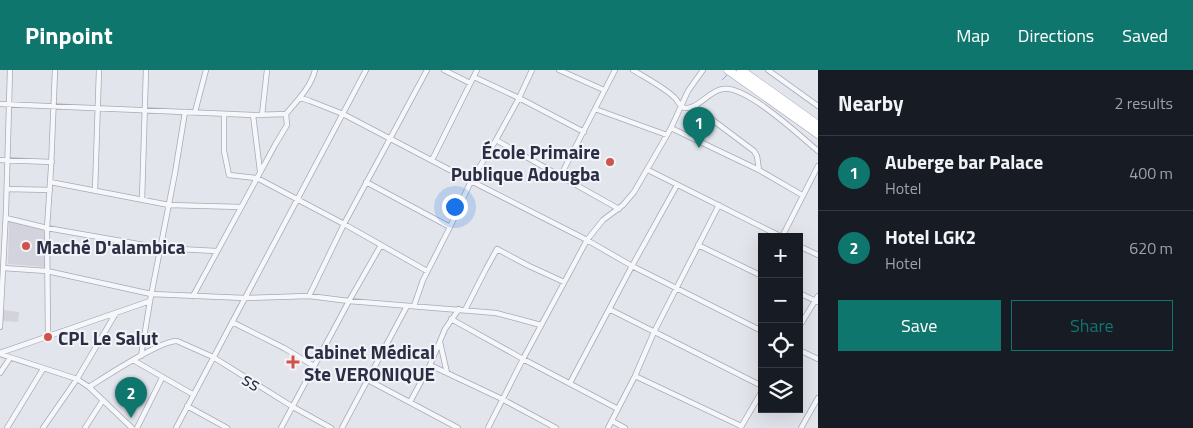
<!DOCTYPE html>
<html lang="en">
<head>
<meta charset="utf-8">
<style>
  :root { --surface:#171b24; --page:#242831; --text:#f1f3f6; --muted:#9ea1a6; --line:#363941; --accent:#0f766e }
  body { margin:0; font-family:"Titillium Web",sans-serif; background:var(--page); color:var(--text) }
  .controls { position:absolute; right:15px; bottom:15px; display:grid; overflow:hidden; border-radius:0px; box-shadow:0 5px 20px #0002 }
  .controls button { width:45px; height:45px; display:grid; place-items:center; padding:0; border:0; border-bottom:1px solid var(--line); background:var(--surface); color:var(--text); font:25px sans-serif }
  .you { position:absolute; left:454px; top:136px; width:18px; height:18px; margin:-12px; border:4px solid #fff; border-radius:50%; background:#1a73e8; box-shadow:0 0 0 8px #1a73e833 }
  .badge { display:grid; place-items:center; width:32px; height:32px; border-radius:50%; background:var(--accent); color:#fff; font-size:16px; font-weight:700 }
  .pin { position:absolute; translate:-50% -41px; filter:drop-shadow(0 1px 2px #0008) }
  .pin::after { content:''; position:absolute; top:26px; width:18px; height:15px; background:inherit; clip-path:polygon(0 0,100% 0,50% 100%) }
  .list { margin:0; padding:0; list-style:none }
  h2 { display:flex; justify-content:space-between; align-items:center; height:65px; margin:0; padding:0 20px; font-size:21px }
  h2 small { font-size:16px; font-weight:400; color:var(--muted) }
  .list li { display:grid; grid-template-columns:32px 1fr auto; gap:15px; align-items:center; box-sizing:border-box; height:75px; padding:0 20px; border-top:1px solid var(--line) }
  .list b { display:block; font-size:19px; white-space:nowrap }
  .list p { margin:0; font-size:16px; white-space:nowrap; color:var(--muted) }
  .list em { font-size:16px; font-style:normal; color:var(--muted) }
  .actions { display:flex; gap:10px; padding:15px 20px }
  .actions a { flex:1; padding:11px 0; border:1px solid var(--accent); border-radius:0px; text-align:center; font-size:18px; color:var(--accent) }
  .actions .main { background:var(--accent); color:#fff }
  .icon { flex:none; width:28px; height:28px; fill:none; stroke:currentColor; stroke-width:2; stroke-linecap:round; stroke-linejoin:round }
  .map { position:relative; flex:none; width:818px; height:358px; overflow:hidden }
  header { display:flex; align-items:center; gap:30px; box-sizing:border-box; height:70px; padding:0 25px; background:var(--accent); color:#fff }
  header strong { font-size:24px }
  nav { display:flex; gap:28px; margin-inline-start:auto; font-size:18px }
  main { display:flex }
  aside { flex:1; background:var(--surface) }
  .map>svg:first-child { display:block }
  .built { fill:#d2d3dd }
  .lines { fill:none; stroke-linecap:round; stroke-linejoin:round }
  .stream { stroke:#9faacb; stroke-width:1 }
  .minor-casing { stroke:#a8aab6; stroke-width:6 }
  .primary-casing { stroke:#a3a6b7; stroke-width:9 }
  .minor { stroke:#f6f7fa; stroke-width:4.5 }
  .primary { stroke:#fff; stroke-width:8 }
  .poi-dot { fill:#d05349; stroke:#f3f4f9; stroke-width:2 }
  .labels { text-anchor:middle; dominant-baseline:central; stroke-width:4; stroke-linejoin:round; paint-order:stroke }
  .poi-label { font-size:19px; font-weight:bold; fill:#2b2e44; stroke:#f3f4f9; text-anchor:start }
  .street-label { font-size:19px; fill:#2b2e44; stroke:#f3f4f9 }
</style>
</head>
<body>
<header>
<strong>Pinpoint</strong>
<nav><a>Map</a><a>Directions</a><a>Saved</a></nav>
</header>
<main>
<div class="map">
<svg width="818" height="358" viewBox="0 0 818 358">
  <rect width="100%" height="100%" fill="#e3e5ec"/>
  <path class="built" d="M 9,150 L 45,158 L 45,197 L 8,194 Z
    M 3,240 L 19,242 L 18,252 L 3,251 Z"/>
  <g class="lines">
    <path class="stream" d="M 722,10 L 728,4"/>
    <g class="minor-casing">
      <path id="minor" d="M 444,0 L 470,13
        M 559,0 L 604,20
        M 633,0 C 646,8 665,18 675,28 C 678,31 680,38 686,38 C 698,39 710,20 723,19 C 746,15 800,66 818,81
        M 768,0 L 818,36
        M 474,7 L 519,28 L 584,62
        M 299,29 L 304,29 L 310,31 L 343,44 L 471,111 L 587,170 L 632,196 L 762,261
        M 0,34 L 253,45 L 286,44 C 297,31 311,17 315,0
        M 694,36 L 754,81 L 757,86 L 759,100
        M 595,39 L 667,65
        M 195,42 L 206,0
        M 224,44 L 224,81 L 229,105 L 257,108 L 344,154 L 427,201
        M 253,45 L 260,101
        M 262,45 L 267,0
        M 671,58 L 759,100 L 802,125
        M 496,70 L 619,139
        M 0,90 L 52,92
        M 432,90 L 477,0
        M 648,100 L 782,167
        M 561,105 L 615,0
        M 50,112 L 169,135 L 241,137
        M 366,112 L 450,157
        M 7,119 L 50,120
        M 95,121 L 99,0
        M 142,130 L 146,0
        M 6,148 L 47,158 L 161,178 L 216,181
        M 782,167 L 818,96
        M 698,175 L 762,206
        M 799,176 L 818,185
        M 3,198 L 47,201 L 151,224 L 245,228 L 309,226 L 349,231 L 496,243 L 541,255
        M 799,223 L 818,232
        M 193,226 L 275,75 L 287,55 L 286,44
        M 309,226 L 344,154 L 427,0
        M 414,236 L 423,210 L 450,157 L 471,111 L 496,70 L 519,28 L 532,0
        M 609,239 L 762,316
        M 465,240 L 486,199 L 497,179 L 529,196 L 564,212
        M 451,249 L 523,289 L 618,339
        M 232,252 L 284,278 L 314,296
        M 0,257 L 6,141 L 10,0
        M 799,257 L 818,226
        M 48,266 L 47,158 L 51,98 L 55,0
        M 440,272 L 447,303
        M 799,280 L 818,289
        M 0,283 L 150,231
        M 0,284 L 77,309 L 89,317 L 132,358
        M 141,286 L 150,231 L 175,103 L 185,42
        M 133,290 L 194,325
        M 430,295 L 502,329 L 556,358
        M 0,303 L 10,288
        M 635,306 L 741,356
        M 368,310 L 458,358
        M 570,313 L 632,196 L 677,115
        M 89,317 C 105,307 161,270 177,271 L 213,287 L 293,337 L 331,358
        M 410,332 L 430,295 L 445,259 L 459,239
        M 187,336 L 227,358
        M 612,351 L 625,358
        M 741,357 L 762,321
        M 7,358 L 43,299
        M 43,358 L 77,309 L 116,243
        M 85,358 L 103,330
        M 137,358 L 162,308
        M 176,358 L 366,0
        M 281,358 L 349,231 L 381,175
        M 342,358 L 407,236
        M 488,358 L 523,289 L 587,170 L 603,150 L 623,135 L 634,122 L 671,58 L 688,21 L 703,0
        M 608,358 L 635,306 L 654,262 L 719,135
        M 801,358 L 818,328"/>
    </g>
    <g class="primary-casing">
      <path id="primary" d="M 728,0 L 818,64
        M 741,0 L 818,55"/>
    </g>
    <use href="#minor" class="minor"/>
    <use href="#primary" class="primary"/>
  </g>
  <g class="poi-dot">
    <circle cx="610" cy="92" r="5"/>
    <circle cx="26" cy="176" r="5"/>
    <circle cx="48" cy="267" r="5"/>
    <path d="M290.5 284.5h5v5h5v5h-5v5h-5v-5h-5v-5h5z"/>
  </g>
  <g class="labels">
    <g class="poi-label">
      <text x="600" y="81" text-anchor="end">École Primaire<tspan x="600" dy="22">Publique Adougba</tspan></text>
      <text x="36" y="176">Maché D'alambica</text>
      <text x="58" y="267">CPL Le Salut</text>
      <text x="304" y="281">Cabinet Médical<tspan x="304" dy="22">Ste VERONIQUE</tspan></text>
    </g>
    <g class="street-label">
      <text transform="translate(252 311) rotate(32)">ss</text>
    </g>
  </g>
</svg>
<div class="controls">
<button>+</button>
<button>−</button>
<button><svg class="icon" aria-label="locate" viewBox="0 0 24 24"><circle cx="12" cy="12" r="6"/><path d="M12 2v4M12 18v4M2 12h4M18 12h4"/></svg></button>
<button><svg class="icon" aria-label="layers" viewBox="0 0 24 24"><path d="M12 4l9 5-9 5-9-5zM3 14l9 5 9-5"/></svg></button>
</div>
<div class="you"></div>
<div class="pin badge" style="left:699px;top:78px">1</div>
<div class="pin badge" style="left:131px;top:348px">2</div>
</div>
<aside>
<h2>Nearby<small>2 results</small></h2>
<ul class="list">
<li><span class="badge">1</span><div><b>Auberge bar Palace</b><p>Hotel</p></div><em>400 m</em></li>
<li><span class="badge">2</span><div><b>Hotel LGK2</b><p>Hotel</p></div><em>620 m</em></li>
</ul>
<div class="actions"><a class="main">Save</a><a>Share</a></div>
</aside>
</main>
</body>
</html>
